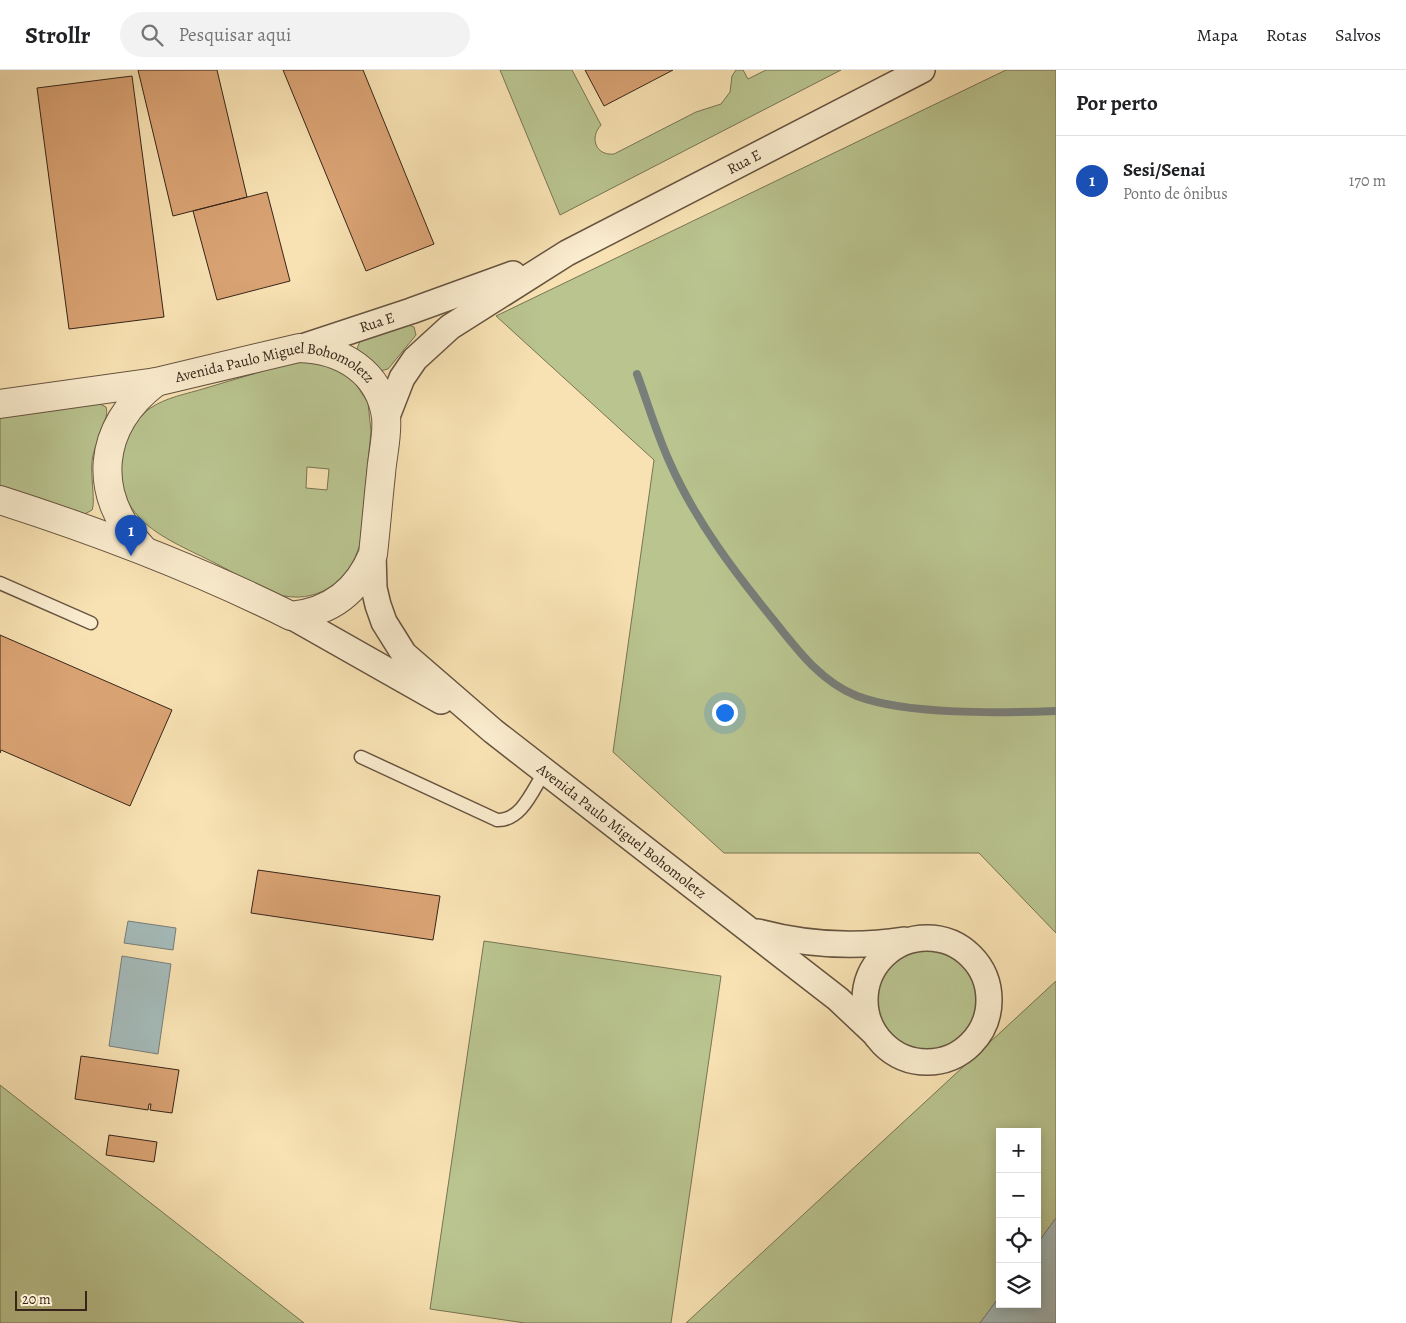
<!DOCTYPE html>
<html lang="pt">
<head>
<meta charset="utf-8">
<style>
  :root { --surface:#fff; --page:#f2f2f2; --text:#202124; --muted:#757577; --line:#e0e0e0; --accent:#8f2418 }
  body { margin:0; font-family:Alegreya,serif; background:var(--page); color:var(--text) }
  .controls { position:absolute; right:15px; bottom:15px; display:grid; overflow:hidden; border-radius:0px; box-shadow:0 2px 12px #0003 }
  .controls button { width:45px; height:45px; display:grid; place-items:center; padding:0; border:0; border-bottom:1px solid var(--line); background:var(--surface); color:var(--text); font:25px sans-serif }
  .scale { position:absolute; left:15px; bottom:12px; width:72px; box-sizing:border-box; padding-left:5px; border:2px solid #37251a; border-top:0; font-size:14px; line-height:18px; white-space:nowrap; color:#37251a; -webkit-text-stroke:4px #faecce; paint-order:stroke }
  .you { position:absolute; left:724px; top:642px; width:18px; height:18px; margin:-12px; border:4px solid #fff; border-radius:50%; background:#1a73e8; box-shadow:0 0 0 8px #1a73e833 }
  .badge { display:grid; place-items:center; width:32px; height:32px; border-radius:50%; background:var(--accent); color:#fff; font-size:16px; font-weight:700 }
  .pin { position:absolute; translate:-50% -41px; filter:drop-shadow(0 1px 2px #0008) }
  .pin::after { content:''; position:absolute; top:26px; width:18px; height:15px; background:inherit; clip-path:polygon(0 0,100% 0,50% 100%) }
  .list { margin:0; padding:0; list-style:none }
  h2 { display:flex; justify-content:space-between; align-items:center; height:65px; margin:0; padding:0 20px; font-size:21px }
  h2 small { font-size:16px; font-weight:400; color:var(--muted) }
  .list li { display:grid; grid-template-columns:32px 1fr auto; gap:15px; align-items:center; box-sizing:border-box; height:90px; padding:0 20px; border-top:1px solid var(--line) }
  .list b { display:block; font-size:19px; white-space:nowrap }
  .list p { margin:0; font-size:16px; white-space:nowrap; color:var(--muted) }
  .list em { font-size:16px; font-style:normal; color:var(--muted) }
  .icon { flex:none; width:28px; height:28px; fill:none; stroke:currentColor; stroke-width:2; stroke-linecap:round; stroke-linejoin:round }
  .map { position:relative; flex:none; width:1056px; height:1253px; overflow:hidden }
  header { display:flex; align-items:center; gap:30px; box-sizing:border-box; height:70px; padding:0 25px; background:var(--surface); border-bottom:1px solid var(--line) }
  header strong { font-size:24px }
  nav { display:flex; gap:28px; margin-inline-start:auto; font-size:18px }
  .search { width:350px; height:45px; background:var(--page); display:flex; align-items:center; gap:12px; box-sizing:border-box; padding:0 18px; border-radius:28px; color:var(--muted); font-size:19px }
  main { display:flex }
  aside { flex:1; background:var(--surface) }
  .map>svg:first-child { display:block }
  .green { fill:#b9c48f; stroke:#787454; fill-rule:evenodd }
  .water { fill:#a4bab9; stroke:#787e79 }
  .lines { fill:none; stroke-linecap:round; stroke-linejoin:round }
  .stream { stroke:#787e79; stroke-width:8 }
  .building { fill:#daa374; stroke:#37251a }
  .service-casing { stroke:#675440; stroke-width:15 }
  .minor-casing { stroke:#675440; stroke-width:28 }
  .tertiary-casing { stroke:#675440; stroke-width:30 }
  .service { stroke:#faecce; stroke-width:12 }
  .minor { stroke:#faecce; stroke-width:25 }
  .tertiary { stroke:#faecce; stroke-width:28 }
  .labels { text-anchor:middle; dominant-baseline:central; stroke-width:5; stroke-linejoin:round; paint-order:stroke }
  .street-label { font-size:15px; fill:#37251a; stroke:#faecce }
</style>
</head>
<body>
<header>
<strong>Strollr</strong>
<div class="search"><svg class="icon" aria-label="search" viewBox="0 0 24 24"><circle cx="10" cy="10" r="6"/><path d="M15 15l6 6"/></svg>Pesquisar aqui</div>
<nav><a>Mapa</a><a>Rotas</a><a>Salvos</a></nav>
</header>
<main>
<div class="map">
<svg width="1056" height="1253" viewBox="0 0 1056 1253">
  <rect width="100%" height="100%" fill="#f8e2b3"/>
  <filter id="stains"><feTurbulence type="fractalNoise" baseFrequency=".004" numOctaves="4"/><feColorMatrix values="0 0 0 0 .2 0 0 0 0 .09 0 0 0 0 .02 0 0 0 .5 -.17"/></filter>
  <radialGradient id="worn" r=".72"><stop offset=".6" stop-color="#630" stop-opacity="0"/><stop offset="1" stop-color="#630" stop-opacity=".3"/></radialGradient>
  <path class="green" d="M 500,0 L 572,0 L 601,55 C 589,68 596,86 614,84 L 696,42 L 721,34 L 730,22 L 732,6 L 736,0 L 743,0 L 748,9 L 766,0 L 841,0 L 560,145 Z
    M 1006,0 L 1056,0 L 1056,863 L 979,783 L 724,783 L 613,682 L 654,390 L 496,246 Z
    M 406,254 L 414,257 L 416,265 L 388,299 L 380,301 L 359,283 L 357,279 L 360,271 Z
    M 297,291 L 327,293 L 352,308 L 368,333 L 371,361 L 360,474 C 349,512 316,536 276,524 C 256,517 235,503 215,493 C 168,469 114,452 121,387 C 123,369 135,350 149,339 C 166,327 187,324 206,318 C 236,309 266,300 297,291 ZM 307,397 L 329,399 L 327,420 L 306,418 Z
    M 98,333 L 106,337 C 110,346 96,373 93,385 C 89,401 96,431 92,440 L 85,444 L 0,416 L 0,346 Z
    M 484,871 L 721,906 L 671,1253 L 525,1253 L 430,1239 Z
    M872 930a55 55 0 1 1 110 0a55 55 0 1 1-110 0Z
    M 1056,911 L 1056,1148 L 1037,1174 L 1037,1062 L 1000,1062 L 1000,1226 L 980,1253 L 686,1253 Z
    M 0,1015 L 304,1253 L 0,1253 Z"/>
  <path class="water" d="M 128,851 L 176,858 L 173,880 L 124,873 Z
    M 122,886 L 171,894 L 158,984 L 109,976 Z
    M 1056,1148 L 1056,1253 L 980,1253 L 1000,1226 L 1000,1234 L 1037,1234 L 1037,1174 Z"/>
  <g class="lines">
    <path class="stream" d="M 637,304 C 648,334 657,365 670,393 C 696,452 736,504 776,553 C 799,582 822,612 857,626 C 907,645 1001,643 1056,641"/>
  </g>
  <path class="building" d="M 138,0 L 217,0 L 247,127 L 173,146 Z
    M 283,0 L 363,0 L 434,174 L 366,201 Z
    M 585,0 L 673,0 L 604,36 Z
    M 132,6 L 164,247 L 69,259 L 37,18 Z
    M 267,122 L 290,211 L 217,230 L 193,141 Z
    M 0,565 L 172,640 L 130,736 L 1,680 L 0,683 Z
    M 258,800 L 440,826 L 433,870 L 251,843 Z
    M 81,986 L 179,1000 L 172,1043 L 150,1040 L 151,1034 L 149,1034 L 148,1040 L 75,1029 Z
    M 109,1065 L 157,1072 L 154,1092 L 106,1085 Z"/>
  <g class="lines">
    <g class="service-casing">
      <path id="service" d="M 0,513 L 91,553
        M 361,687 L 497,750 C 522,751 533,719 545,701"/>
    </g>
    <g class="minor-casing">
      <g id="minor">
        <path id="s1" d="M 299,278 L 411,241 L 513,204"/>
        <path id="s2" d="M 386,349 L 402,308 L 415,289 L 450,257 L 567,183 L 922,0"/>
        <path id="s3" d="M 373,484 L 374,518 L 378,535 L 384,552 L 404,584 L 493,661 L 838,929 L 873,962"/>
        <path d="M 291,546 L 441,631"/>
        <path d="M 758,862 C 807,875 854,878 904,870"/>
        <circle cx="927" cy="930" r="62"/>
      </g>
    </g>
    <g class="tertiary-casing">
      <g id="tertiary">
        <path id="s4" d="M 0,334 L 156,312 L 299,278 C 342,279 380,302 386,347 C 388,365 382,387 381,404 C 378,431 376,458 373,484 C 358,521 331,542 291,546 C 197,499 100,462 0,430"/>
        <path d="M 142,478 C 91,424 97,357 156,312"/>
      </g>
    </g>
    <use href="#service" class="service"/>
    <use href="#minor" class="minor"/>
    <use href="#tertiary" class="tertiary"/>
  </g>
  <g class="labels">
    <g class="street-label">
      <text stroke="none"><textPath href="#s2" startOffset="452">Rua E</textPath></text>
      <text stroke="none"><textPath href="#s1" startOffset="82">Rua E</textPath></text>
      <text stroke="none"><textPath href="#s4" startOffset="282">Avenida Paulo Miguel Bohomoletz</textPath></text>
      <text stroke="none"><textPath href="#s3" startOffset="388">Avenida Paulo Miguel Bohomoletz</textPath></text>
    </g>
  </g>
  <rect width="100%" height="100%" filter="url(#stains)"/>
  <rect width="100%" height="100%" fill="url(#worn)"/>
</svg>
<div class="controls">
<button>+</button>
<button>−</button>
<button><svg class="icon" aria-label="locate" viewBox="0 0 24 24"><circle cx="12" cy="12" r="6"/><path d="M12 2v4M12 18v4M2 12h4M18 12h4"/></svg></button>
<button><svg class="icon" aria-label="layers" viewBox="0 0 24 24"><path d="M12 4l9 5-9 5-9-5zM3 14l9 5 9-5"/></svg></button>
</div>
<div class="scale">20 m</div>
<div class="you"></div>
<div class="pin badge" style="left:131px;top:486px;background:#1a4fb4">1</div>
</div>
<aside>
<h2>Por perto<small></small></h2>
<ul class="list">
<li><span class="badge" style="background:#1a4fb4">1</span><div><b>Sesi/Senai</b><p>Ponto de ônibus</p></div><em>170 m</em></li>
</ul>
</aside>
</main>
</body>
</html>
